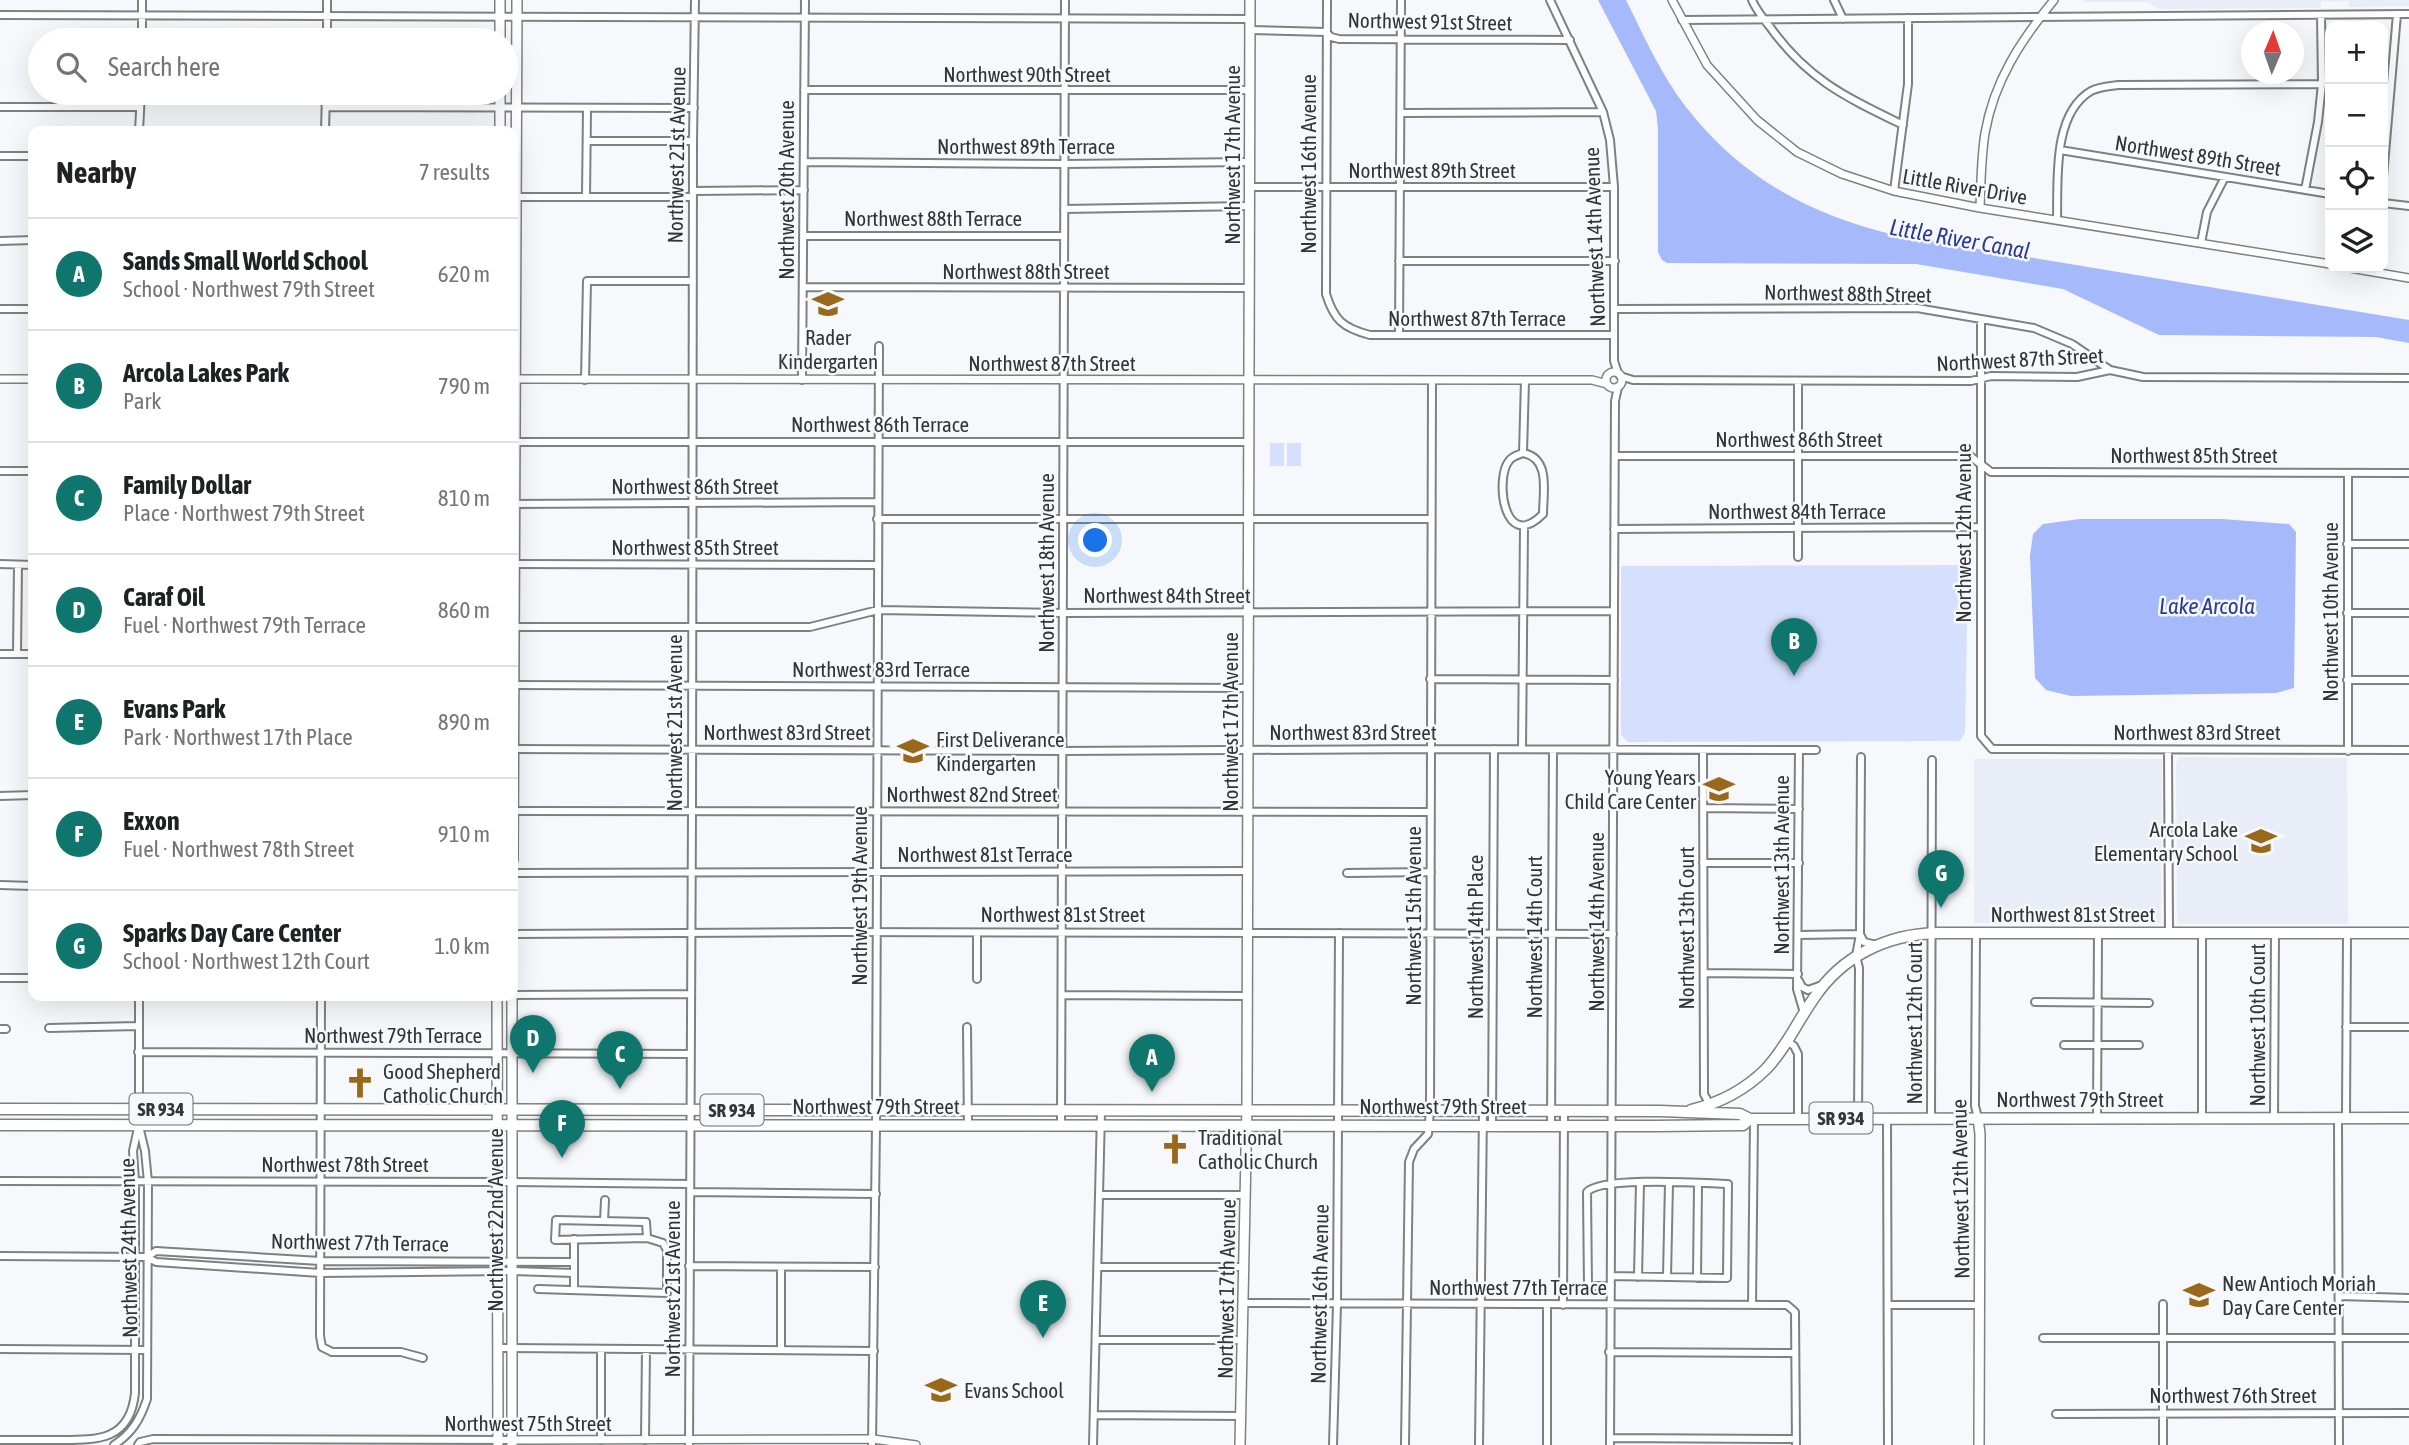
<!DOCTYPE html>
<html lang="en">
<head>
<meta charset="utf-8">
<style>
  :root { --surface:#fff; --page:#f6f6f6; --text:#202124; --muted:#757577; --line:#e0e0e0; --accent:#0f766e }
  body { margin:0; font-family:"Asap Condensed",sans-serif; background:var(--page); color:var(--text) }
  .controls { position:absolute; right:21px; top:21px; display:grid; overflow:hidden; border-radius:14px; box-shadow:0 7px 28px #0002 }
  .controls button { width:63px; height:63px; display:grid; place-items:center; padding:0; border:0; border-bottom:2px solid var(--line); background:var(--surface); color:var(--text); font:35px sans-serif }
  .compass { position:absolute; left:2241px; top:21px; width:63px; height:63px; border-radius:50%; background:var(--surface); box-shadow:0 7px 28px #0002; rotate:2deg }
  .you { position:absolute; left:1096px; top:541px; width:24px; height:24px; margin:-18px; border:5px solid #fff; border-radius:50%; background:#1a73e8; box-shadow:0 0 0 10px #1a73e833 }
  .badge { display:grid; place-items:center; width:46px; height:46px; border-radius:50%; background:var(--accent); color:#fff; font-size:23px; font-weight:700 }
  .pin { position:absolute; translate:-50% -58px; filter:drop-shadow(0 2px 4px #0008) }
  .pin::after { content:''; position:absolute; top:37px; width:24px; height:21px; background:inherit; clip-path:polygon(0 0,100% 0,50% 100%) }
  .list { margin:0; padding:0; list-style:none }
  h2 { display:flex; justify-content:space-between; align-items:center; height:91px; margin:0; padding:0 28px; font-size:30px }
  h2 small { font-size:23px; font-weight:400; color:var(--muted) }
  .list li { display:grid; grid-template-columns:46px 1fr auto; gap:21px; align-items:center; box-sizing:border-box; height:112px; padding:0 28px; border-top:2px solid var(--line) }
  .list b { display:block; font-size:26px; white-space:nowrap }
  .list p { margin:0; font-size:23px; white-space:nowrap; color:var(--muted) }
  .list em { font-size:23px; font-style:normal; color:var(--muted) }
  .icon { flex:none; width:38px; height:38px; fill:none; stroke:currentColor; stroke-width:2; stroke-linecap:round; stroke-linejoin:round }
  .map { position:relative; flex:none; width:2409px; height:1445px; overflow:hidden }
  .search { position:absolute; background:var(--surface); box-shadow:0 7px 28px #0002; left:28px; top:28px; width:490px; height:77px; display:flex; align-items:center; gap:18px; box-sizing:border-box; padding:0 24px; border-radius:38px; color:var(--muted); font-size:26px }
  .panel { position:absolute; background:var(--surface); box-shadow:0 7px 28px #0002; left:28px; top:126px; width:490px; height:875px; border-radius:14px }
  .map>svg:first-child { display:block }
  .built { fill:#e9edf8 }
  .green { fill:#d5e0fe }
  .water { fill:#a6bafb }
  .lines { fill:none; stroke-linecap:round; stroke-linejoin:round }
  .minor-casing { stroke:#7e8083; stroke-width:10 }
  .tertiary-casing { stroke:#7e8083; stroke-width:10 }
  .secondary-casing { stroke:#7e8083; stroke-width:12 }
  .primary-casing { stroke:#7e8083; stroke-width:13 }
  .minor { stroke:#fff; stroke-width:6 }
  .tertiary { stroke:#fff; stroke-width:7 }
  .secondary { stroke:#fff; stroke-width:9 }
  .primary { stroke:#fff; stroke-width:10 }
  .labels { text-anchor:middle; dominant-baseline:central; stroke-width:5; stroke-linejoin:round; paint-order:stroke }
  .shield { fill:#f6f8fc; stroke:#6e6f71; stroke-width:2 }
  .shield-label { font-size:19px; font-weight:bold; fill:#333435 }
  .street-label { font-size:21px; fill:#333435; stroke:#f6f8fc }
  .poi-label { font-size:21px; fill:#333435; stroke:#f6f8fc; text-anchor:start }
  .water-label { font-size:23px; font-style:italic; fill:#2b3b95; stroke:#f6f8fc }
</style>
</head>
<body>
<div class="map">
<svg width="2409" height="1445" viewBox="0 0 2409 1445">
  <rect width="100%" height="100%" fill="#f6f8fc"/>
  <path class="built" d="M 2083,0 L 2409,0 L 2409,6 L 2349,7 L 2348,1 L 2321,2 L 2321,8 L 2172,9 L 2159,9 L 2148,2 L 2084,2 Z
    M 2180,757 L 2347,758 L 2348,924 L 2180,924 L 2177,922 L 2176,763 Z
    M 1974,759 L 2162,759 L 2161,923 L 1974,923 Z"/>
  <path class="green" d="M 1270,443 L 1284,443 L 1284,466 L 1270,466 Z
    M 1287,443 L 1301,443 L 1301,466 L 1287,466 Z
    M 1968,565 L 1965,733 L 1960,741 L 1628,742 L 1621,735 L 1621,566 Z"/>
  <path class="water" d="M 1598,0 L 1626,0 C 1644,36 1661,75 1686,107 C 1741,178 1809,214 1894,235 L 2409,320 L 2409,343 L 2376,337 L 2159,335 L 2063,289 L 1916,264 L 1667,263 L 1662,260 L 1658,252 L 1658,129 L 1656,111 Z
    M 2080,519 L 2222,519 L 2289,524 L 2296,532 L 2294,688 L 2276,693 L 2071,696 L 2046,690 L 2035,678 L 2030,556 L 2033,534 L 2043,524 Z"/>
  <g class="lines">
    <g class="minor-casing">
      <path id="minor" d="M 142,0 L 142,40
        M 1327,0 L 1326,294 C 1334,320 1343,328 1370,335 L 1614,335
        M 1550,0 L 1603,112 L 1610,140 L 1614,187 L 1614,361 L 1618,373
        M 1752,0 C 1756,10 1763,18 1770,27 C 1808,80 1846,97 1903,125
        M 1834,0 L 1843,19
        M 0,15 L 1250,19
        M 1682,20 L 2409,14
        M 1250,30 L 1326,32 L 1331,37 L 1339,39 L 1570,40
        M 327,40 L 327,0
        M 804,90 L 1249,90
        M 0,107 L 140,107
        M 326,107 L 694,108
        M 1401,113 L 1603,112
        M 139,131 L 141,93
        M 325,131 L 326,93
        M 587,141 L 693,141
        M 2060,150 L 2330,194
        M 0,156 L 33,156
        M 804,162 L 1064,164 L 1249,162
        M 2383,177 L 2397,14
        M 1249,187 L 1614,187
        M 2305,190 L 2318,122 L 2322,84 L 2321,15
        M 693,191 L 804,190
        M 1894,191 L 1908,84 L 1908,18
        M 586,196 L 587,110
        M 513,197 L 693,197
        M 2383,203 L 2409,206
        M 1064,209 L 1249,206
        M 2057,220 C 2058,181 2052,114 2091,91 C 2098,87 2109,86 2118,85 L 2322,84
        M 803,236 L 1063,236
        M 0,241 L 33,240
        M 2201,243 L 2207,212 L 2225,177
        M 1399,261 L 1615,261
        M 803,287 L 1249,288
        M 0,309 L 33,309
        M 1615,309 L 1917,308 L 2034,328 L 2072,344 L 2110,370
        M 1981,319 L 1981,736 L 1992,749 L 2409,750
        M 1399,335 L 1401,0
        M 1620,376 L 1633,380 L 1971,381 L 1991,376 L 2077,377 L 2110,370 L 2143,377 L 2409,378
        M 585,380 L 587,281 L 693,281
        M 802,380 L 805,0
        M 1798,381 L 1798,557
        M 513,442 L 1248,442
        M 1523,453 C 1551,458 1543,493 1543,514 C 1503,554 1495,477 1509,461 C 1512,456 1518,455 1523,453 Z
        M 1523,453 L 1525,380
        M 1615,456 L 1970,456 L 1991,472 L 2409,473
        M 0,471 L 33,471
        M 2348,474 L 2348,751
        M 513,504 L 878,502
        M 877,519 L 1431,519
        M 1614,529 L 1980,527
        M 2347,544 L 2409,544
        M 0,564 L 33,565
        M 513,564 L 877,565
        M 2347,613 L 2409,613
        M 513,627 L 810,627 L 878,610 L 1063,613 L 1614,611
        M 0,654 L 33,654
        M 17,654 L 18,565
        M 1430,679 L 1614,680
        M 2347,680 L 2409,680
        M 514,685 L 1248,688
        M 513,749 L 1062,751 L 1432,749 L 1816,750
        M 1522,749 L 1524,526
        M 1703,750 L 1704,1094 L 1710,1105
        M 1799,750 L 1797,989 L 1804,1013
        M 2168,750 L 2169,933
        M 0,796 L 33,795
        M 1703,808 L 1799,809
        M 513,811 L 1430,812
        M 1703,863 L 1799,863
        M 513,873 L 1248,871
        M 1347,873 L 1431,872
        M 0,885 L 33,886
        M 977,933 L 977,979
        M 1976,933 L 1975,1106 L 1978,1118
        M 513,934 L 839,932 L 1613,934
        M 1860,934 L 1864,942 L 1877,945
        M 1799,935 L 1860,934
        M 1704,973 L 1798,974
        M 0,978 L 33,978
        M 1799,981 L 1802,987 L 1808,990 L 1822,985
        M 513,995 L 691,994
        M 1062,995 L 1247,996
        M 321,996 L 320,1336 L 322,1347 L 332,1352 L 401,1352 L 423,1358
        M 2035,1002 L 2149,1003
        M 967,1027 L 968,1126
        M 2346,1027 L 2409,1027
        M 49,1028 L 138,1026
        M 0,1029 L 6,1029
        M 1787,1041 L 1794,1046 L 1798,1054 L 1798,1118
        M 2064,1045 L 2139,1045
        M 138,1052 L 690,1054
        M 1858,1118 L 1859,968 L 1856,956 L 1860,934 L 1861,757
        M 1887,1118 L 1888,1445
        M 1931,1118 L 1932,760
        M 2202,1118 L 2202,933
        M 2274,1118 L 2275,933
        M 2338,1118 L 2339,1445
        M 2346,1118 L 2347,933
        M 2097,1119 L 2098,933
        M 1061,1125 L 1065,0
        M 1551,1125 L 1553,750
        M 1492,1126 L 1494,749
        M 0,1181 L 513,1182 L 690,1184
        M 690,1192 L 876,1194
        M 1100,1195 L 1245,1195
        M 604,1221 L 605,1200
        M 574,1239 L 574,1290
        M 0,1256 L 147,1257 L 156,1262 L 320,1273 L 513,1271 L 574,1273
        M 147,1257 L 156,1251 L 320,1261 L 574,1262
        M 689,1266 L 875,1267
        M 781,1267 L 781,1350
        M 1099,1267 L 1244,1267
        M 1611,1276 L 1727,1278 L 1728,1184 C 1703,1183 1601,1176 1587,1192 L 1588,1286 L 1611,1286
        M 1638,1277 L 1640,1183
        M 1667,1277 L 1669,1183
        M 1697,1278 L 1698,1183
        M 538,1289 L 667,1293 L 667,1250 L 663,1243 L 647,1238 L 555,1240 L 556,1220 L 646,1222 L 647,1238
        M 2339,1296 L 2409,1298
        M 1243,1303 L 1787,1305 L 1795,1312 L 1796,1445
        M 1563,1305 L 1564,1111
        M 1752,1305 L 1754,1119
        M 1888,1305 L 1980,1305
        M 2043,1338 L 2409,1338
        M 1096,1340 L 1243,1340
        M 498,1348 L 874,1351
        M 0,1349 L 147,1350
        M 1609,1352 L 1795,1353
        M 2056,1414 L 2409,1413
        M 1094,1415 L 1241,1416
        M 1610,1438 L 1796,1439
        M 0,1440 C 19,1440 37,1440 56,1440 C 96,1440 130,1442 135,1393 L 135,1182 L 133,1151 L 138,1128
        M 601,1440 L 601,1349
        M 645,1440 L 646,1349
        M 114,1445 C 132,1433 140,1420 147,1399 L 148,1182 L 145,1151 L 139,1126 L 139,996
        M 138,1445 L 140,1442 L 153,1439 L 512,1440
        M 689,1445 L 692,811 L 693,141 L 695,0
        M 872,1445 L 876,1126 L 879,346
        M 1093,1445 L 1101,1112
        M 1333,1445 L 1337,1305 L 1339,933
        M 1405,1445 L 1409,1162 L 1414,1149 L 1428,1134 L 1430,1111 L 1432,380
        M 1479,1445 L 1483,1111
        M 1547,1445 L 1547,1304
        M 1610,1445 L 1615,401 L 1618,387
        M 2163,1445 L 2163,1304"/>
    </g>
    <g class="tertiary-casing">
      <path id="tertiary" d="M 1672,0 L 1707,65 L 1757,120 L 1797,152 L 1842,174 L 1894,191 L 1980,208 L 2330,264
        M 1980,208 C 1981,183 1981,158 1985,133 C 1994,81 2021,40 2054,0
        M 2350,268 L 2409,278
        M1606 380a8 8 0 1 1 16 0a8 8 0 1 1-16 0Z
        M 0,379 L 33,379
        M 513,379 L 1592,380 L 1607,384
        M 512,1440 L 873,1439 L 916,1445"/>
    </g>
    <g class="secondary-casing">
      <path id="secondary" d="M 500,40 L 500,0
        M 500,93 L 500,131
        M 513,860 L 517,0
        M 497,996 L 498,1445
        M 512,996 L 512,1445
        M 1978,1118 L 1980,1134 L 1979,1445
        M 1240,1445 L 1247,1104 L 1250,0"/>
    </g>
    <g class="primary-casing">
      <path id="primary" d="M 0,1109 L 1660,1111 L 1740,1114 L 1750,1119 L 2409,1118
        M 1691,1110 C 1720,1103 1744,1091 1766,1069 C 1786,1048 1797,1022 1814,998 C 1842,956 1887,934 1938,933 L 2409,933
        M 0,1125 L 1655,1126 L 1743,1125 L 1750,1119"/>
    </g>
    <use href="#minor" class="minor"/>
    <use href="#tertiary" class="tertiary"/>
    <use href="#secondary" class="secondary"/>
    <use href="#primary" class="primary"/>
  </g>
  <defs>
    <g id="school-bare" transform="scale(2.415)"><path d="M0-5L7-2L0 1L-7-2ZM-4 1L0 2.5L4 1V4Q0 6-4 4Z" fill="#99681a" stroke="#f6f8fc" stroke-width="2.5" paint-order="stroke"/></g>
    <g id="church-bare" transform="scale(2.415)"><path d="M-1.2-6h2.4v3.5h3.3v2.4h-3.3V6h-2.4V-.1h-3.3v-2.4h3.3Z" fill="#99681a" stroke="#f6f8fc" stroke-width="2.5" paint-order="stroke"/></g>
  </defs>
  <g fill-rule="evenodd">
    <use href="#school-bare" x="828" y="304"/>
    <use href="#school-bare" x="913" y="751"/>
    <use href="#school-bare" x="1719" y="789"/>
    <use href="#school-bare" x="2261" y="841"/>
    <use href="#church-bare" x="360" y="1083"/>
    <use href="#church-bare" x="1175" y="1149"/>
    <use href="#school-bare" x="2199" y="1295"/>
    <use href="#school-bare" x="941" y="1390"/>
  </g>
  <g class="labels">
    <g class="shield">
      <rect x="129.5" y="1093.5" width="63" height="31" rx="5"/>
      <rect x="700.5" y="1094.5" width="63" height="31" rx="5"/>
      <rect x="1809.5" y="1102.5" width="63" height="31" rx="5"/>
    </g>
    <g class="shield-label">
      <text x="161" y="1109">SR 934</text>
      <text x="732" y="1110">SR 934</text>
      <text x="1841" y="1118">SR 934</text>
    </g>
    <g class="street-label">
      <text transform="translate(1430 21) rotate(1)">Northwest 91st Street</text>
      <text x="1027" y="74">Northwest 90th Street</text>
      <text x="1026" y="146">Northwest 89th Terrace</text>
      <text transform="translate(676 155) rotate(-89)">Northwest 21st Avenue</text>
      <text transform="translate(1232 155) rotate(-90)">Northwest 17th Avenue</text>
      <text transform="translate(2198 155) rotate(9)">Northwest 89th Street</text>
      <text transform="translate(1308 164) rotate(-90)">Northwest 16th Avenue</text>
      <text x="1432" y="170">Northwest 89th Street</text>
      <text transform="translate(1965 186) rotate(10)">Little River Drive</text>
      <text transform="translate(786 190) rotate(-90)">Northwest 20th Avenue</text>
      <text x="933" y="218">Northwest 88th Terrace</text>
      <text transform="translate(1594 237) rotate(-92)">Northwest 14th Avenue</text>
      <text x="1026" y="271">Northwest 88th Street</text>
      <text transform="translate(1848 293) rotate(1)">Northwest 88th Street</text>
      <text x="1477" y="318">Northwest 87th Terrace</text>
      <text transform="translate(2020 359) rotate(-3)">Northwest 87th Street</text>
      <text x="1052" y="363">Northwest 87th Street</text>
      <text x="880" y="424">Northwest 86th Terrace</text>
      <text x="1799" y="439">Northwest 86th Street</text>
      <text x="2194" y="455">Northwest 85th Street</text>
      <text x="695" y="486">Northwest 86th Street</text>
      <text x="1797" y="511">Northwest 84th Terrace</text>
      <text transform="translate(1963 533) rotate(-90)">Northwest 12th Avenue</text>
      <text x="695" y="547">Northwest 85th Street</text>
      <text transform="translate(1046 563) rotate(-90)">Northwest 18th Avenue</text>
      <text x="1167" y="595">Northwest 84th Street</text>
      <text transform="translate(2330 612) rotate(-90)">Northwest 10th Avenue</text>
      <text x="881" y="669">Northwest 83rd Terrace</text>
      <text transform="translate(1230 722) rotate(-90)">Northwest 17th Avenue</text>
      <text transform="translate(674 723) rotate(-90)">Northwest 21st Avenue</text>
      <text x="787" y="732">Northwest 83rd Street</text>
      <text x="1353" y="732">Northwest 83rd Street</text>
      <text x="2197" y="732">Northwest 83rd Street</text>
      <text x="972" y="794">Northwest 82nd Street</text>
      <text x="985" y="854">Northwest 81st Terrace</text>
      <text transform="translate(1781 865) rotate(-90)">Northwest 13th Avenue</text>
      <text transform="translate(859 896) rotate(-90)">Northwest 19th Avenue</text>
      <text x="1063" y="914">Northwest 81st Street</text>
      <text x="2073" y="914">Northwest 81st Street</text>
      <text transform="translate(1413 916) rotate(-90)">Northwest 15th Avenue</text>
      <text transform="translate(1596 922) rotate(-90)">Northwest 14th Avenue</text>
      <text transform="translate(1686 928) rotate(-90)">Northwest 13th Court</text>
      <text transform="translate(1475 937) rotate(-90)">Northwest 14th Place</text>
      <text transform="translate(1534 937) rotate(-90)">Northwest 14th Court</text>
      <text transform="translate(1914 1023) rotate(-90)">Northwest 12th Court</text>
      <text transform="translate(2257 1025) rotate(-90)">Northwest 10th Court</text>
      <text x="393" y="1035">Northwest 79th Terrace</text>
      <text x="2080" y="1099">Northwest 79th Street</text>
      <text x="876" y="1106">Northwest 79th Street</text>
      <text x="1443" y="1106">Northwest 79th Street</text>
      <text x="345" y="1164">Northwest 78th Street</text>
      <text transform="translate(1960 1189) rotate(-91)">Northwest 12th Avenue</text>
      <text transform="translate(495 1220) rotate(-90)">Northwest 22nd Avenue</text>
      <text transform="translate(360 1242) rotate(1)">Northwest 77th Terrace</text>
      <text transform="translate(128 1248) rotate(-91)">Northwest 24th Avenue</text>
      <text x="1518" y="1287">Northwest 77th Terrace</text>
      <text transform="translate(672 1289) rotate(-90)">Northwest 21st Avenue</text>
      <text transform="translate(1226 1289) rotate(-89)">Northwest 17th Avenue</text>
      <text transform="translate(1319 1294) rotate(-89)">Northwest 16th Avenue</text>
      <text x="2233" y="1395">Northwest 76th Street</text>
      <text x="528" y="1423">Northwest 75th Street</text>
    </g>
    <g class="poi-label">
      <text x="828" y="337" text-anchor="middle">Rader<tspan x="828" dy="24">Kindergarten</tspan></text>
      <text x="936" y="739">First Deliverance<tspan x="936" dy="24">Kindergarten</tspan></text>
      <text x="1696" y="777" text-anchor="end">Young Years<tspan x="1696" dy="24">Child Care Center</tspan></text>
      <text x="2238" y="829" text-anchor="end">Arcola Lake<tspan x="2238" dy="24">Elementary School</tspan></text>
      <text x="383" y="1071">Good Shepherd<tspan x="383" dy="24">Catholic Church</tspan></text>
      <text x="1198" y="1137">Traditional<tspan x="1198" dy="24">Catholic Church</tspan></text>
      <text x="2222" y="1283">New Antioch Moriah<tspan x="2222" dy="24">Day Care Center</tspan></text>
      <text x="964" y="1390">Evans School</text>
    </g>
    <g class="water-label">
      <text transform="translate(1960 239) rotate(10)">Little River Canal</text>
      <text x="2207" y="606">Lake Arcola</text>
    </g>
  </g>
</svg>
<div class="controls">
<button>+</button>
<button>−</button>
<button><svg class="icon" aria-label="locate" viewBox="0 0 24 24"><circle cx="12" cy="12" r="6"/><path d="M12 2v4M12 18v4M2 12h4M18 12h4"/></svg></button>
<button><svg class="icon" aria-label="layers" viewBox="0 0 24 24"><path d="M12 4l9 5-9 5-9-5zM3 14l9 5 9-5"/></svg></button>
</div>
<svg class="compass" viewBox="-18 -18 36 36"><path d="M0-13l5 13h-10z" fill="#e53935"/><path d="M0 13l5-13h-10z" fill="#757577"/></svg>
<div class="you"></div>
<div class="pin badge" style="left:1152px;top:1092px">A</div>
<div class="pin badge" style="left:1794px;top:676px">B</div>
<div class="pin badge" style="left:620px;top:1089px">C</div>
<div class="pin badge" style="left:533px;top:1073px">D</div>
<div class="pin badge" style="left:1043px;top:1338px">E</div>
<div class="pin badge" style="left:562px;top:1158px">F</div>
<div class="pin badge" style="left:1941px;top:908px">G</div>
<div class="search"><svg class="icon" aria-label="search" viewBox="0 0 24 24"><circle cx="10" cy="10" r="6"/><path d="M15 15l6 6"/></svg>Search here</div>
<section class="panel">
<h2>Nearby<small>7 results</small></h2>
<ul class="list">
<li><span class="badge">A</span><div><b>Sands Small World School</b><p>School · Northwest 79th Street</p></div><em>620 m</em></li>
<li><span class="badge">B</span><div><b>Arcola Lakes Park</b><p>Park</p></div><em>790 m</em></li>
<li><span class="badge">C</span><div><b>Family Dollar</b><p>Place · Northwest 79th Street</p></div><em>810 m</em></li>
<li><span class="badge">D</span><div><b>Caraf Oil</b><p>Fuel · Northwest 79th Terrace</p></div><em>860 m</em></li>
<li><span class="badge">E</span><div><b>Evans Park</b><p>Park · Northwest 17th Place</p></div><em>890 m</em></li>
<li><span class="badge">F</span><div><b>Exxon</b><p>Fuel · Northwest 78th Street</p></div><em>910 m</em></li>
<li><span class="badge">G</span><div><b>Sparks Day Care Center</b><p>School · Northwest 12th Court</p></div><em>1.0 km</em></li>
</ul>
</section>
</div>
</body>
</html>
